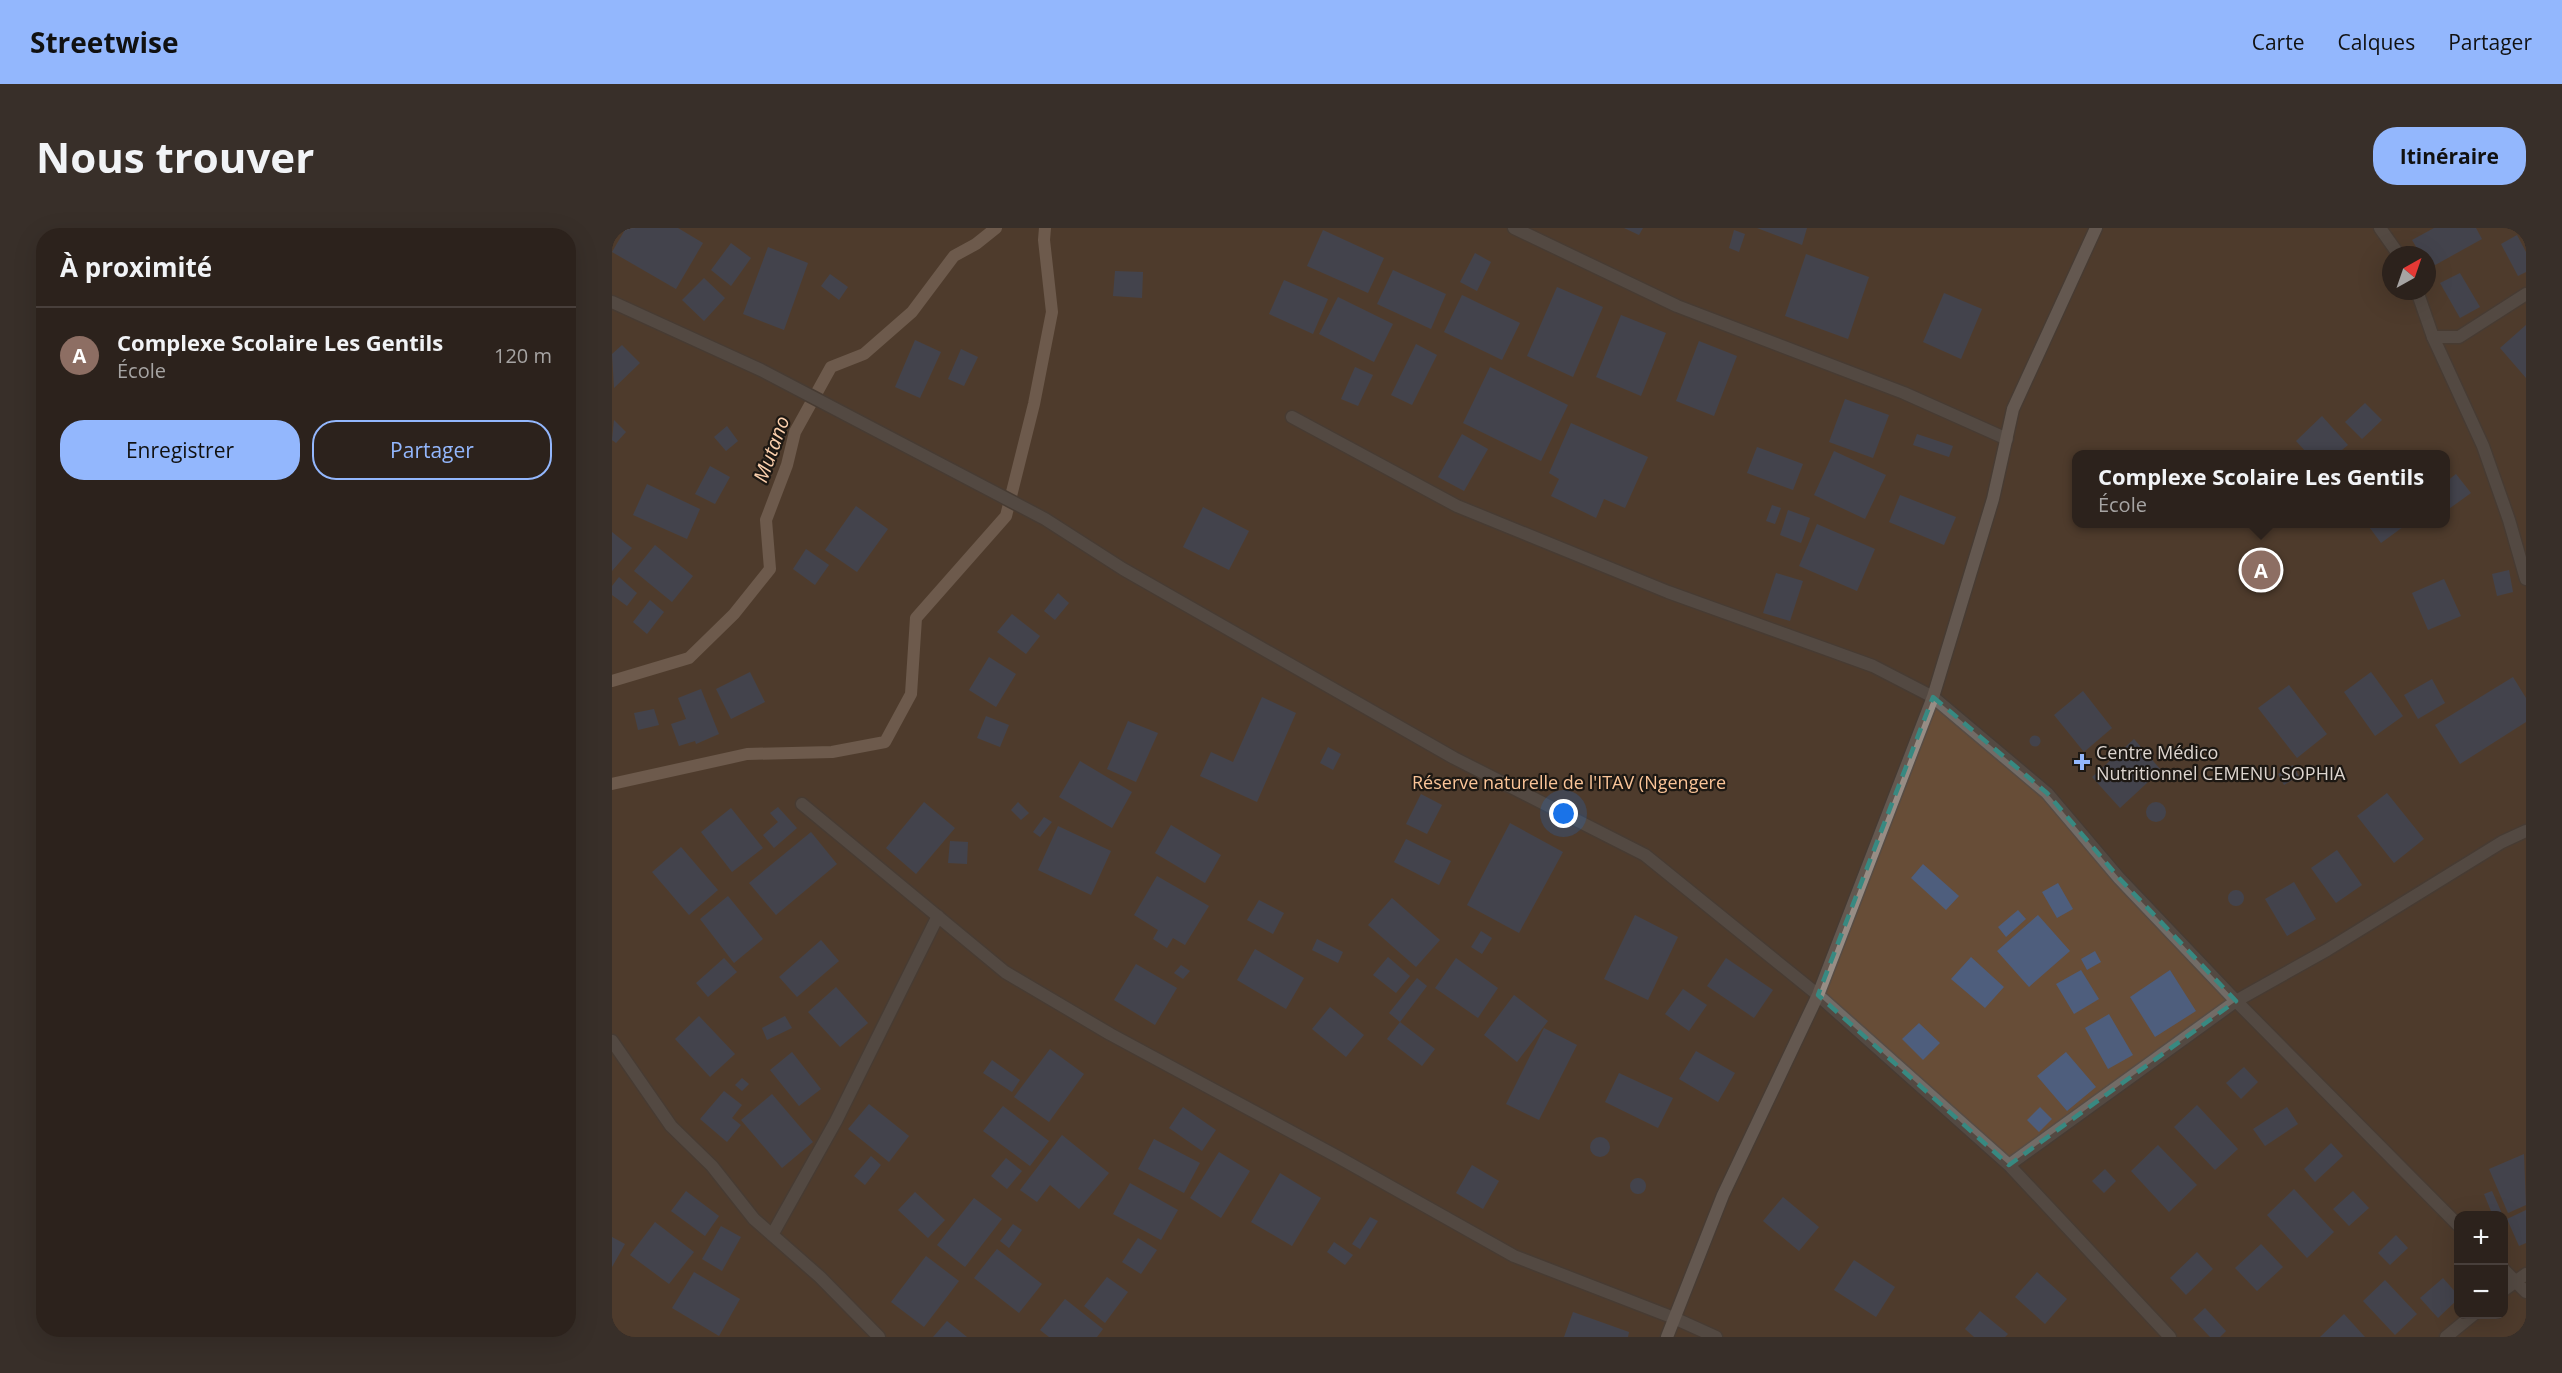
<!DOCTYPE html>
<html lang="fr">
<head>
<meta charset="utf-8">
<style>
  :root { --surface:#2c221c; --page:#382f29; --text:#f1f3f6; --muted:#a6a4a3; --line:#483f3b; --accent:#93b7fd }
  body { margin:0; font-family:"Open Sans",sans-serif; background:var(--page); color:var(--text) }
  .controls { position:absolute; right:18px; bottom:18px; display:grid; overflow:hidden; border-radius:12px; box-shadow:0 6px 24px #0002 }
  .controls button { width:54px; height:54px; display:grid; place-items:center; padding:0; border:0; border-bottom:2px solid var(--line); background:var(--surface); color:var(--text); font:30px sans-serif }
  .compass { position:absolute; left:1770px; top:18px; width:54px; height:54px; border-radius:50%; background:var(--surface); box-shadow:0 6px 24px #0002; rotate:40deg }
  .you { position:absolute; left:952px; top:586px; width:21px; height:21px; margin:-15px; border:4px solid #fff; border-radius:50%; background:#1a73e8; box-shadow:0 0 0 9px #1a73e833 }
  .badge { display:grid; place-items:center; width:39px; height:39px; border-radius:50%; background:var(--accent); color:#fff; font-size:20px; font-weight:700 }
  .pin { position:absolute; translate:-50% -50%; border:3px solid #fff; box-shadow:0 2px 6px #0006 }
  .popup { position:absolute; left:1460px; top:222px; width:378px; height:78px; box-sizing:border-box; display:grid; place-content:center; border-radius:12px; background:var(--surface); filter:drop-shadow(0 2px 4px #0005); font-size:20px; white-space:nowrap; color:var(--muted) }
  .popup b { font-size:22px; color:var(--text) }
  .popup::after { content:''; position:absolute; left:50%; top:100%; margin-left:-12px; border:12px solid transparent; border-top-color:var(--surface) }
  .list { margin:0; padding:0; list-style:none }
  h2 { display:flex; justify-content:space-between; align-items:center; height:78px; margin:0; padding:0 24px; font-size:26px }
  h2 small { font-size:20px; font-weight:400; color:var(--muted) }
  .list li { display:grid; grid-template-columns:39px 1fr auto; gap:18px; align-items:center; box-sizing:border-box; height:96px; padding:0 24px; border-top:2px solid var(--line) }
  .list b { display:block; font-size:22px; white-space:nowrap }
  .list p { margin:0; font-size:20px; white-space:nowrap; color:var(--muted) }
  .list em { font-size:20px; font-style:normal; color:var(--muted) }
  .actions { display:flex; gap:12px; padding:18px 24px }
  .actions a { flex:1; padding:14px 0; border:2px solid var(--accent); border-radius:24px; text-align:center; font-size:21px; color:var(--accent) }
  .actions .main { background:var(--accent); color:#111 }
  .map { position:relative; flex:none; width:1914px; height:1109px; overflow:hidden; border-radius:24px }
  header { display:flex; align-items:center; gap:36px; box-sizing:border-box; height:84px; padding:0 30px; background:var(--accent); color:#111 }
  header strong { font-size:28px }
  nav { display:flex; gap:33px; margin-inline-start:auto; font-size:21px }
  .intro { display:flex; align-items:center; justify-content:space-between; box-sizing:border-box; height:144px; padding:0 36px }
  h1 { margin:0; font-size:42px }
  .button { padding:15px 27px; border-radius:24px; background:var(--accent); color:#111; font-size:21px; font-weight:700 }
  main { display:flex; gap:36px; padding:0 36px }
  aside { flex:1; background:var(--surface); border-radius:24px; box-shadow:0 6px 24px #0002 }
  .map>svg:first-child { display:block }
  .green { fill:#674d37; fill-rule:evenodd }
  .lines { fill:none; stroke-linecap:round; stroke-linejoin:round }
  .stream { stroke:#aa917d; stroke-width:12 }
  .building { fill:#4e5e7d }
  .lane-casing { stroke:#574c44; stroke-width:15 }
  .street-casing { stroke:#574c44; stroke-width:15 }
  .secondary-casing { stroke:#574c44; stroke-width:15 }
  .lane { stroke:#726c67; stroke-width:12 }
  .street { stroke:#726c67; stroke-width:12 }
  .secondary { stroke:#978d85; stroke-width:12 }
  .marked { fill:none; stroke:#388981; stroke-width:4.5; stroke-dasharray:12 8; stroke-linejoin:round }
  .poi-dot { fill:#93b7fd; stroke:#1d1813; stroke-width:2 }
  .labels { text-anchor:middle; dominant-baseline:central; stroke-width:4.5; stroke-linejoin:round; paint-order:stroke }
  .poi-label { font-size:18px; fill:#ddd5cf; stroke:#1d1813; text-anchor:start }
  .park-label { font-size:18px; fill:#fac498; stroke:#1d1813 }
  .water-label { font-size:20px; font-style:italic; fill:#fcd0ad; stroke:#1d1813 }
</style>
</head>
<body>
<header>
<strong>Streetwise</strong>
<nav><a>Carte</a><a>Calques</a><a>Partager</a></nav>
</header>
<div class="intro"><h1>Nous trouver</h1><a class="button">Itinéraire</a></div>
<main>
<aside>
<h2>À proximité<small></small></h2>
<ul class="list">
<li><span class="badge" style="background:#8d6e63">A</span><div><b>Complexe Scolaire Les Gentils</b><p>École</p></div><em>120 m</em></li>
</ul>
<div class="actions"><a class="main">Enregistrer</a><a>Partager</a></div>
</aside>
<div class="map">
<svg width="1914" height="1109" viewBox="0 0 1914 1109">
  <rect width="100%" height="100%" fill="#3a2e25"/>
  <path class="green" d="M 0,0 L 1914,0 L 1914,1109 L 0,1109 ZM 1779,27 L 1815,27 L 1815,63 L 1779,63 ZM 1464,226 L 1834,226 L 1834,296 L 1464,296 ZM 1846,988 L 1892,988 L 1892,1086 L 1846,1086 Z"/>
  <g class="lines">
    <path class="stream" d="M 0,453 L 77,430 L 122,386 L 158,341 L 154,292 L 175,237 L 183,204 L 219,139 L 252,126 L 300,84 L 342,28 L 364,16 L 384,0
      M 0,556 L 135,526 L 220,524 L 273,514 L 299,466 L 304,390 L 394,288 L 422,176 L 440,84 L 432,12 L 433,0"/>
  </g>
  <path class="building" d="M 14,0 L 66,0 L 91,15 L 64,61 L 0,24 Z
    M 1012,0 L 1031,0 L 1027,7 Z
    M 1145,0 L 1195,0 L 1190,17 Z
    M 1822,0 L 1864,0 L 1870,11 L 1816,41 L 1815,27 L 1809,27 L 1800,12 Z
    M 711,2 L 772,30 L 756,65 L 695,38 Z
    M 1122,2 L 1133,6 L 1127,24 L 1117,20 Z
    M 1905,7 L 1914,24 L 1914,44 L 1906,48 L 1889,16 Z
    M 119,15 L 139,30 L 119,58 L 99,42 Z
    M 156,19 L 196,35 L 172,102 L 131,86 Z
    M 863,25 L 879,34 L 865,63 L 848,54 Z
    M 1194,26 L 1257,49 L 1236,111 L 1173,88 Z
    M 781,42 L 834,66 L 819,101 L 765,76 Z
    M 503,43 L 531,44 L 530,70 L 501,68 Z
    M 1848,45 L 1868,79 L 1848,90 L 1828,55 Z
    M 218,46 L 236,59 L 227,72 L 209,58 Z
    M 92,50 L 113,70 L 92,93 L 70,72 Z
    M 672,52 L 716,71 L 701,106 L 657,86 Z
    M 945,59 L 991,79 L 961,149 L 915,128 Z
    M 1332,65 L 1370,81 L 1349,131 L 1311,114 Z
    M 850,67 L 908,95 L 890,132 L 832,104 Z
    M 726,69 L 781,96 L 762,134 L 707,106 Z
    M 1009,87 L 1054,105 L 1029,168 L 984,149 Z
    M 1914,97 L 1914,150 L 1888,120 Z
    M 303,112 L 329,124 L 308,170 L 283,159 Z
    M 1087,113 L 1125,128 L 1102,188 L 1064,173 Z
    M 804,116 L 825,127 L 800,177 L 779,167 Z
    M 10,117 L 28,135 L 2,160 L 0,126 Z
    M 349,121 L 366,129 L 352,158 L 336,151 Z
    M 743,139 L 761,147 L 746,178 L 729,171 Z
    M 878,139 L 956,177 L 929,233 L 851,195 Z
    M 1233,171 L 1277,187 L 1261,230 L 1217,214 Z
    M 1753,175 L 1770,192 L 1750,211 L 1733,194 Z
    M 1710,188 L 1736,217 L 1725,226 L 1696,226 L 1684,213 Z
    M 2,192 L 14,204 L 4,215 L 0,212 Z
    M 959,195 L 1036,229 L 1013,280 L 992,271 L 984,290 L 939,268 L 947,251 L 937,245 Z
    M 115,198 L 126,213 L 114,223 L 102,209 Z
    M 850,206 L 876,221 L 852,263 L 826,249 Z
    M 1305,206 L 1341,218 L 1337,229 L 1301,217 Z
    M 1145,219 L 1191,236 L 1181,262 L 1135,245 Z
    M 1222,223 L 1274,247 L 1253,291 L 1202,267 Z
    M 98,238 L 118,249 L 103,276 L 83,266 Z
    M 1844,246 L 1859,265 L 1834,283 L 1834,254 Z
    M 35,256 L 88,281 L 75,311 L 21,287 Z
    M 1288,267 L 1344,289 L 1332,317 L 1277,294 Z
    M 1160,277 L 1169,280 L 1163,296 L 1154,293 Z
    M 244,278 L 276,301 L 245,344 L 213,322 Z
    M 591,279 L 637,303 L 617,342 L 571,319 Z
    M 1176,282 L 1198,290 L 1189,315 L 1168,307 Z
    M 1205,296 L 1263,321 L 1245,363 L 1187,338 Z
    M 1755,296 L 1795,296 L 1769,315 Z
    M 0,304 L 20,320 L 0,343 Z
    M 43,317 L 81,348 L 60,374 L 22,343 Z
    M 194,321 L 217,337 L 203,357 L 181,341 Z
    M 1897,342 L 1901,364 L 1885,368 L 1880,346 Z
    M 1164,345 L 1191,353 L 1178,393 L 1151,385 Z
    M 7,349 L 25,365 L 15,378 L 0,367 L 0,358 Z
    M 1832,351 L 1849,388 L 1816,402 L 1800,365 Z
    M 446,365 L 457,375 L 443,392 L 432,383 Z
    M 38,372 L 52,384 L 35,406 L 21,394 Z
    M 400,386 L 428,408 L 414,426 L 385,404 Z
    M 377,429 L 404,446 L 384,479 L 357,462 Z
    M 138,444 L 153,474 L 119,491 L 104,461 Z
    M 1759,444 L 1791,488 L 1763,508 L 1732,464 Z
    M 1901,449 L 1914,470 L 1914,494 L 1848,536 L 1823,497 Z
    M 1820,451 L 1833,475 L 1806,491 L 1792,467 Z
    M 1677,457 L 1715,506 L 1685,530 L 1646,480 Z
    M 89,461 L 107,506 L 84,516 L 83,513 L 67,518 L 59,496 L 74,491 L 66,470 Z
    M 1471,463 L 1500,500 L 1472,524 L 1442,487 Z
    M 650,469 L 684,485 L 645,574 L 588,548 L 599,524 L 621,534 Z
    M 42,481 L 47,497 L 26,502 L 22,485 Z
    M 374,488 L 397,497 L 388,519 L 365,510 Z
    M 516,493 L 546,505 L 524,554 L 495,541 Z
    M1417.5 513a5.5 5.5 0 1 1 11 0a5.5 5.5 0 1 1-11 0Z
    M 1522,511 L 1549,542 L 1508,580 L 1480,549 Z
    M 716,519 L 729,526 L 721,542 L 708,535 Z
    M 468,533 L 520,564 L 500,600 L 447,569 Z
    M 1681,537 L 1687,548 L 1672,557 L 1666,546 Z
    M 1775,565 L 1812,611 L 1782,635 L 1745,588 Z
    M 809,566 L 830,577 L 815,606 L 794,596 Z
    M 312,574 L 343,600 L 304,646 L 274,620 Z
    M 406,574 L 417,585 L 409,592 L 399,582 Z
    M1534 584a10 10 0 1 1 20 0a10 10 0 1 1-20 0Z
    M 166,579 L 185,600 L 162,620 L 151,607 L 166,594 L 158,585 Z
    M 119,580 L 151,620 L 120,644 L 89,604 Z
    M 432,589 L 440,594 L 428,609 L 421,604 Z
    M 898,595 L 951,624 L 907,705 L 855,677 Z
    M 559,597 L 609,627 L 593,655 L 543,625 Z
    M 446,598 L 499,623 L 479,667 L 426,642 Z
    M 199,604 L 225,636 L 164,687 L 137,655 Z
    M 794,611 L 839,633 L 827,657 L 782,634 Z
    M 338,613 L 356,614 L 355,636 L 336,635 Z
    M 69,619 L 106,662 L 77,687 L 40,644 Z
    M 1725,622 L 1750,657 L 1724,675 L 1699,640 Z
    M 1311,636 L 1347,668 L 1334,682 L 1299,650 Z
    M 545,648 L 597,678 L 573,717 L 561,710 L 555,720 L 541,711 L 546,702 L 522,687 Z
    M 1682,654 L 1704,691 L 1675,708 L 1653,671 Z
    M 1446,655 L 1461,681 L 1445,690 L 1430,664 Z
    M1616 670a8 8 0 1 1 16 0a8 8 0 1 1-16 0Z
    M 116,668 L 151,711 L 122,735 L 88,691 Z
    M 780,670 L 828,712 L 804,739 L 756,697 Z
    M 647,672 L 672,685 L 661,706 L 635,692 Z
    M 1406,682 L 1414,691 L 1394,709 L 1386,699 Z
    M 1023,687 L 1066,709 L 1036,772 L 992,751 Z
    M 1426,687 L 1458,723 L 1417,759 L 1385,723 Z
    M 869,703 L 880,710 L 870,726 L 859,719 Z
    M 705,711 L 731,724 L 726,735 L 700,722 Z
    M 209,712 L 227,733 L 185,769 L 167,749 Z
    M 643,721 L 692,750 L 674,781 L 625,752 Z
    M 1483,723 L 1489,734 L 1475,742 L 1469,731 Z
    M 776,729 L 798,748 L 784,765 L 761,747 Z
    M 1359,729 L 1392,759 L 1373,780 L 1339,751 Z
    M 112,730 L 125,744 L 96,769 L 84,755 Z
    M 844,730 L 886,760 L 866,790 L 823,760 Z
    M 1114,730 L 1161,762 L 1142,790 L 1095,758 Z
    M 524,736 L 565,760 L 543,797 L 502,772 Z
    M 569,737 L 578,743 L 571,751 L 562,745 Z
    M 1469,742 L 1487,771 L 1462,786 L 1444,756 Z
    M 1558,742 L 1584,783 L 1543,809 L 1518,769 Z
    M 805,750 L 815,758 L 788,794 L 777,785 Z
    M 224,759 L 256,795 L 228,819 L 196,784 Z
    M 1071,761 L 1095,777 L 1077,803 L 1053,786 Z
    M 902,767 L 936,793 L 905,834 L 872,807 Z
    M 718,779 L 752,807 L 734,829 L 700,801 Z
    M 1497,786 L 1521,827 L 1496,841 L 1473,800 Z
    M 87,788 L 123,826 L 98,849 L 63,811 Z
    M 173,788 L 180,800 L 155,812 L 150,800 Z
    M 788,794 L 823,821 L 810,838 L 775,811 Z
    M 1307,795 L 1328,815 L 1311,832 L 1290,811 Z
    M 932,800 L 965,817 L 927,892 L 894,876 Z
    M 438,821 L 472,846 L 437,894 L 402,869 Z
    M 1084,823 L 1123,845 L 1106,874 L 1067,851 Z
    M 180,824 L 209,861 L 187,878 L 158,842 Z
    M 1454,824 L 1484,859 L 1455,883 L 1425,848 Z
    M 380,832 L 408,852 L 400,864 L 371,845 Z
    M 1632,839 L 1646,854 L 1629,871 L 1614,855 Z
    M 1007,845 L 1061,870 L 1046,900 L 993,874 Z
    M 130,850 L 137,856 L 130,863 L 123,857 Z
    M 112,863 L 130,877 L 120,890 L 129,897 L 115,914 L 88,891 Z
    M 160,866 L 201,914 L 170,940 L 129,892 Z
    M 257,876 L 297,908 L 277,934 L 236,901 Z
    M 1585,877 L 1626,921 L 1603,942 L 1562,899 Z
    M 391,878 L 437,913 L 418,938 L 371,903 Z
    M 571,879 L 604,902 L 590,923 L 557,900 Z
    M 1428,879 L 1440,891 L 1427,904 L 1415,892 Z
    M 1675,879 L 1686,896 L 1653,918 L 1641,901 Z
    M 450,907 L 497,945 L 467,981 L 438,957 L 425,974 L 408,962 Z
    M978 919a10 10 0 1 1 20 0a10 10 0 1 1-20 0Z
    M 542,911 L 588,935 L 572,965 L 526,941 Z
    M 1719,915 L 1731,928 L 1703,954 L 1692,941 Z
    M 1546,917 L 1585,957 L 1557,984 L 1519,943 Z
    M 607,924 L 638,943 L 609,990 L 578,970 Z
    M 1912,926 L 1914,977 L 1896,985 L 1877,941 Z
    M 259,928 L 269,937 L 253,957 L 242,948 Z
    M 394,930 L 410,943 L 395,961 L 379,948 Z
    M 860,937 L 887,953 L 871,981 L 844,965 Z
    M 1493,941 L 1504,953 L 1492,965 L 1480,953 Z
    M 668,945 L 709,970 L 680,1018 L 639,994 Z
    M1018 958a8 8 0 1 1 16 0a8 8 0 1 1-16 0Z
    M 518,955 L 566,982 L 549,1012 L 501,986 Z
    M 1682,961 L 1722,1004 L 1695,1030 L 1655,987 Z
    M 74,963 L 107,988 L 93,1008 L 59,983 Z
    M 1741,963 L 1757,980 L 1737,998 L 1721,981 Z
    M 1880,963 L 1891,988 L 1881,988 L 1872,966 Z
    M 303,964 L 333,992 L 316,1010 L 286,982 Z
    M 1171,969 L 1207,999 L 1187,1023 L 1151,993 Z
    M 362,970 L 390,991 L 353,1039 L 325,1017 Z
    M 1914,982 L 1914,1015 L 1907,1018 L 1895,991 Z
    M 758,989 L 766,993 L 748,1021 L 740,1016 Z
    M 43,994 L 82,1024 L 57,1056 L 18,1027 Z
    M 401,996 L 410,1002 L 397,1020 L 388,1013 Z
    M 109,998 L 129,1009 L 110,1043 L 90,1031 Z
    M 1784,1007 L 1796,1020 L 1778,1037 L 1766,1025 Z
    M 0,1009 L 13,1016 L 0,1039 Z
    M 526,1010 L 545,1022 L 529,1046 L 510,1034 Z
    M 722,1014 L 741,1027 L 733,1037 L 715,1024 Z
    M 1649,1016 L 1671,1039 L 1645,1063 L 1623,1040 Z
    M 385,1021 L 430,1056 L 407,1085 L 362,1050 Z
    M 1585,1024 L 1601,1041 L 1574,1067 L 1558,1050 Z
    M 314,1028 L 347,1053 L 312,1099 L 279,1074 Z
    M 1242,1032 L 1283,1059 L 1264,1089 L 1222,1062 Z
    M 82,1044 L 128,1071 L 107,1108 L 60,1080 Z
    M 1425,1044 L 1455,1071 L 1433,1096 L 1403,1069 Z
    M 495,1049 L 516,1064 L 493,1095 L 472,1078 Z
    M 1831,1050 L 1846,1067 L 1846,1071 L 1826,1090 L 1808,1070 Z
    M 1773,1052 L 1805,1086 L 1783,1107 L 1751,1073 Z
    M 453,1071 L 491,1101 L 485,1109 L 437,1109 L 428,1102 Z
    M 1593,1080 L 1614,1103 L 1608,1109 L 1598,1109 L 1581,1091 Z
    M 1368,1083 L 1396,1106 L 1393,1109 L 1362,1109 L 1353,1101 Z
    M 961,1084 L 1017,1104 L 1016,1109 L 952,1109 Z
    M 1732,1086 L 1753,1109 L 1708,1109 Z
    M 335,1093 L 355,1109 L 321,1109 Z"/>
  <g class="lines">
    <g class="lane-casing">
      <path id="lane" d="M 1768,0 L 1787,27
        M 1805,63 L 1821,109"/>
    </g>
    <g class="street-casing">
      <path id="street" d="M 902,0 L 1065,78 L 1292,165 L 1395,211
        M 1914,66 L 1847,109 L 1821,109 L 1871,218 L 1897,292 L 1914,351
        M 0,74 L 149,142 L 433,291 L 511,341 L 842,530 L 1033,627 L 1206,767 L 1397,937 L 1558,1109
        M 680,189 L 845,278 L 1056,364 L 1261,438 L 1321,469 L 1435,565 L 1507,650 L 1624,773 L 1846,997
        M 190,576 L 393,744 L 498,806 L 726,929 L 902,1028 L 1062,1090 L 1104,1109
        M 0,813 L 59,898 L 100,938 L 142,991 L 208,1049 L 267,1109
        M 1397,937 L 1624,773 L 1715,722 L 1890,614 L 1914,603
        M 160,1007 L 224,893 L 326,688
        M 1892,1042 L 1914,1064
        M 1892,1062 L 1914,1046
        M 1834,1109 L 1862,1086"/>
    </g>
    <g class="secondary-casing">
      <path id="secondary" d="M 1055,1109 L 1111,967 L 1206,767 L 1321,469 L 1381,271 L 1401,181 L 1484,0"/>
    </g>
    <use href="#lane" class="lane"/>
    <use href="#street" class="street"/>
    <use href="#secondary" class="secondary"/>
  </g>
  <path d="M0 0H1914V1109H0ZM 1321,469 L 1435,565 L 1507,650 L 1624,773 L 1397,937 L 1206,767 Z" fill="#3a2e25" fill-opacity=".55" fill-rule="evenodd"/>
  <path class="marked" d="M 1321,469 L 1435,565 L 1507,650 L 1624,773 L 1397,937 L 1206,767 Z"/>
  <path class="poi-dot" d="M1467 525h6v6h6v6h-6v6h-6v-6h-6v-6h6z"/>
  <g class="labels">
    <g class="poi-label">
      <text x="1484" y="524">Centre Médico<tspan x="1484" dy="21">Nutritionnel CEMENU SOPHIA</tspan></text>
    </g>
    <g class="park-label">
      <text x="957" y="554">Réserve naturelle de l'ITAV (Ngengere</text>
    </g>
    <g class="water-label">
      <text transform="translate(159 221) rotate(-70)">Mutano</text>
    </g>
  </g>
</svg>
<div class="controls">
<button>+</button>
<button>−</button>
</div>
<svg class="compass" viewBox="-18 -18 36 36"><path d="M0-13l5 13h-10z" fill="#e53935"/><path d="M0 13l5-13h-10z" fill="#a6a4a3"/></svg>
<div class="you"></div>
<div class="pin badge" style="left:1649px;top:342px;background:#8d6e63">A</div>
<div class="popup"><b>Complexe Scolaire Les Gentils</b>École</div>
</div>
</main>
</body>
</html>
